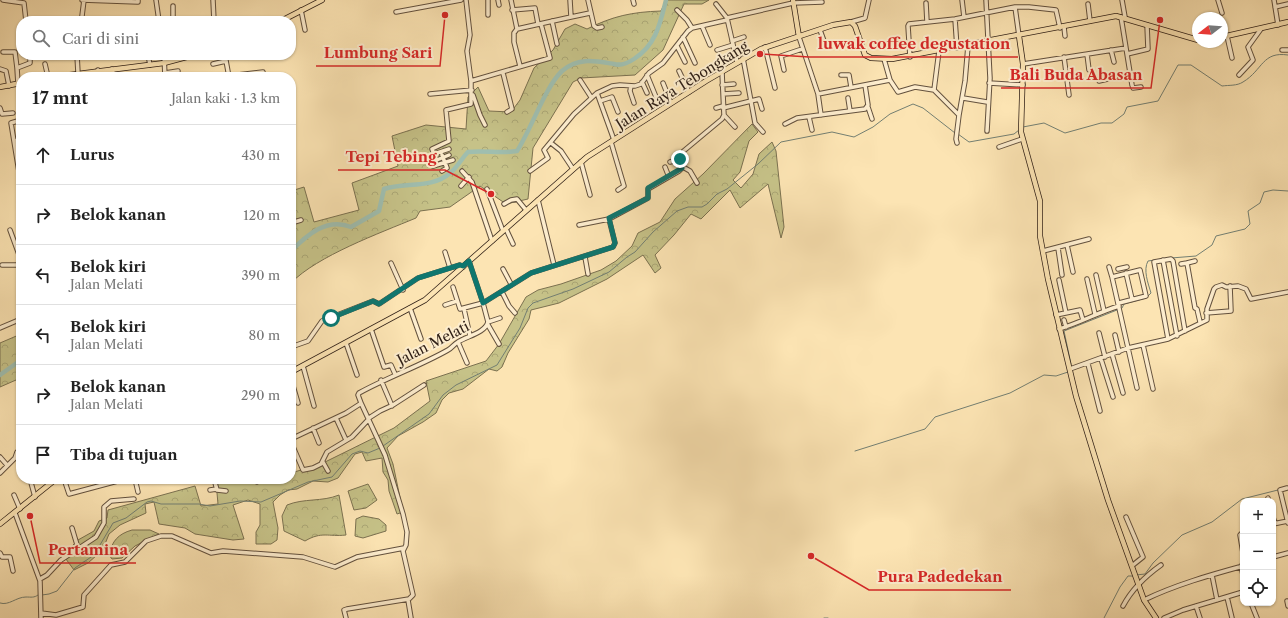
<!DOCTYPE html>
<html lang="id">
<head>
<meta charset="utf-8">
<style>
  :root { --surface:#fff; --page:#f6f6f6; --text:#222; --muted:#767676; --line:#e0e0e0 }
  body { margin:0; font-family:"Libre Caslon Text",serif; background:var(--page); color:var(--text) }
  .controls { position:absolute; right:12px; bottom:12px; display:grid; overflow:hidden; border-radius:8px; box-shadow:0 1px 3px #0004 }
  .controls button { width:36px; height:36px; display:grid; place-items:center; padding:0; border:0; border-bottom:1px solid var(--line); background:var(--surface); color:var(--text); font:20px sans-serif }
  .compass { position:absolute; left:1192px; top:12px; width:36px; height:36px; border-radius:50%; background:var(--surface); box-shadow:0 1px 3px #0004; rotate:253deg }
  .stop { position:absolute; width:12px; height:12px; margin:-9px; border:3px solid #0f766e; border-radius:50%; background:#fff }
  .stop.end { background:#0f766e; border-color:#fff; box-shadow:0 1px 4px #0008 }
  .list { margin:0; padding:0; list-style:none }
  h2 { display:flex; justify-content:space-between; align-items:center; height:52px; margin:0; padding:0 16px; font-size:17px }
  h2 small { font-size:13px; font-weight:400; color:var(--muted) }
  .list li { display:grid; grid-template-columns:26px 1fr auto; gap:12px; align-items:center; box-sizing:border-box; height:60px; padding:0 16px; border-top:1px solid var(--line) }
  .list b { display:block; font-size:15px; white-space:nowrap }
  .list p { margin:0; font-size:13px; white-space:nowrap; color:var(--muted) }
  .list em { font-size:13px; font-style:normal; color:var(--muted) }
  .icon { flex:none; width:22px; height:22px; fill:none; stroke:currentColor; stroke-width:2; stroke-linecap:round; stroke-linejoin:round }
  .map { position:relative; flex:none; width:1288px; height:618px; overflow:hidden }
  .search { position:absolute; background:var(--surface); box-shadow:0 1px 3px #0004; left:16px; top:16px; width:280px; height:44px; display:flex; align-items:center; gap:10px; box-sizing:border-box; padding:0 14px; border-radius:16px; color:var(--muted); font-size:15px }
  .panel { position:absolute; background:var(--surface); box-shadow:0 1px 3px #0004; left:16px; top:72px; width:280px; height:412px; border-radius:16px }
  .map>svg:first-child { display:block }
  .forest { fill:url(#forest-crowns); stroke:#7b7150 }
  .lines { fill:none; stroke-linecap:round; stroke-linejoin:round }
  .stream { stroke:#737f72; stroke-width:1 }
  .river { stroke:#9fbeaf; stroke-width:4.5 }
  .minor-casing { stroke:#63513e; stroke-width:5.5 }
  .major-casing { stroke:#302017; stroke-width:6 }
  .minor { stroke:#fdedce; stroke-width:3.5 }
  .major { stroke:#fce4b3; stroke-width:4.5 }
  .route { stroke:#0f766e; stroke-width:5 }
  .labels { text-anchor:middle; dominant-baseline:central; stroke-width:4; stroke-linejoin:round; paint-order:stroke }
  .street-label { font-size:14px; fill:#302017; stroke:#fdedce }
  .leader { fill:none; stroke:#d62828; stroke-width:1.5 }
  .callout-dot { fill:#d62828; stroke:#fdedce; stroke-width:1.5 }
  .callout-label { font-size:15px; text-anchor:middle; font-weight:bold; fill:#d62828; stroke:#fdedce; stroke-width:4; stroke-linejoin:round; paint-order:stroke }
</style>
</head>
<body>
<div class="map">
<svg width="1288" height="618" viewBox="0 0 1288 618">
  <defs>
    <pattern id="forest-crowns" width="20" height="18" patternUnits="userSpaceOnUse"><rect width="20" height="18" fill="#c6c288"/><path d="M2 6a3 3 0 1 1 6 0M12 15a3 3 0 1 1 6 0" fill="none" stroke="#aaa675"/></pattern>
  </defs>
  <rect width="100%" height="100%" fill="#fce4b3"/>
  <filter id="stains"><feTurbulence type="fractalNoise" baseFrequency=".005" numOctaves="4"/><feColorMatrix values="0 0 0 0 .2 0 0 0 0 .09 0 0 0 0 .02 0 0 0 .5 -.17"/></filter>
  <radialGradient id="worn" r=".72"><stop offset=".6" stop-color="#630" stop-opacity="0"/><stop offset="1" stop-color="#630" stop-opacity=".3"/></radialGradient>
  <path class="forest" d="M 666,0 L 709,0 L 702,4 L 684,4 L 663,50 L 635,75 L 581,78 L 573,82 L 533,148 L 528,199 L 506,204 L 480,186 L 450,207 L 420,211 L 416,218 C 380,233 317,256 291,283 L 291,191 L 304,187 L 314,222 L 359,210 L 352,183 L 398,166 L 392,136 L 426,125 L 466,129 L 468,97 L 478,87 L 489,111 L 511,112 L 520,100 L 534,68 L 553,50 L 565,29 L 575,24 L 587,29 C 613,16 632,12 661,11 Z
    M 752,124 L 758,132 L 749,141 L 740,172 L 733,180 L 741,188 L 753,174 L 759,154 L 772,142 L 776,151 L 784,227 L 781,238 L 768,184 L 740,208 L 730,190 L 701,219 L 691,214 L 674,235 L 655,255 L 661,268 L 655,273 L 643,255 L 607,279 L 559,303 L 531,310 L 529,319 L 508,353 L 502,367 L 497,371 L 489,369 L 463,389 L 449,393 L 442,400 L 436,413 L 423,422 L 398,436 L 387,448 L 393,464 L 403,512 L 397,514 L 389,491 L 388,480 L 383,472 L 382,458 L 366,461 L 362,452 L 355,454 L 338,478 L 328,482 L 313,481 L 297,489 L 288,490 L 280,495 L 273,502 L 278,528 L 277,540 L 271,544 L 256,544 L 256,532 L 260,525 L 260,504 L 248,500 L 233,505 L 244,539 L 233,540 L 195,534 L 185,528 L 159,524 L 154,502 L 145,504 L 146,513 L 120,525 L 109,534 L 105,544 L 97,555 L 88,563 L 74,570 L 63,555 L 78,540 L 94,531 L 99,521 L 107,518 L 108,510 L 195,486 L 201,506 L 218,504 L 216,482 L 246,479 L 291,479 L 291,473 L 321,464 L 394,428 L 430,401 L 426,381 L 486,361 L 499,344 L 526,297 L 538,290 L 561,284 L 601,270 L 616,261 L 632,246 L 638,233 L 660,222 L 675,199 L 703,174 Z
    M 21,334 L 21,388 L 16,380 L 0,387 L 0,343 Z
    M 368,484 L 377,500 L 366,508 L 354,510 L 348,491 Z
    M 339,495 L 346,535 C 328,537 322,531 305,541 L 284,531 L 282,516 L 287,505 C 304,498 322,502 339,495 Z
    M 363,516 L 379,519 L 386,525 L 386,531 L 363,538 L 355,536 L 356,519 Z
    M 132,530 L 150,530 L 159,534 L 135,546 L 122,558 L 112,559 L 109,555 C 112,541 118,534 132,530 Z"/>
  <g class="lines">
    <path class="stream" d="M 1023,127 L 1044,123 L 1065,133 L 1101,123 L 1112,123 L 1124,114 L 1127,107 L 1158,101 L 1178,65 L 1191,65 L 1222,86 C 1229,85 1237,86 1243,82 C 1263,70 1262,51 1288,55
      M 958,134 L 969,142 L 1014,134 L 1019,130
      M 1171,258 L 1196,256 L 1212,245 L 1216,236 L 1245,229 L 1250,224 L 1248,211 L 1260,203 L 1264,192 L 1273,190 L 1288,191
      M 1071,364 L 1064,331 L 1122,308 L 1124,304 L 1146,298 L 1151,293 C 1148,283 1143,270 1148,261 L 1162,259
      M 383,446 L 429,414 L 443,395 L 456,385 L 497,365 L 520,328 L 528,308 L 533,303 L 573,289 L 609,272 L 627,257 L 635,252 L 653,232 L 677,211 L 688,207 L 702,207 L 707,204 L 717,194 L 727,189 L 758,164 L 781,142 L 832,132 L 854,137 L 873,127 L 890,114 L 913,104 L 923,108 L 955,133
      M 855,451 L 925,429 L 935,417 L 1010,393 L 1044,375 L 1056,376 L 1068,372
      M 1136,575 L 1145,574 L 1153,563 L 1182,535 L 1212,522 L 1242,499 L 1278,490
      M 42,595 L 49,594 L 57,591 L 75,568 L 94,555 L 113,523 L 126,518 L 147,502 L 151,501 L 161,504 L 199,504 L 210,506 L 240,501 L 261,502 L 308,482 L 332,477 L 352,454 L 360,451 L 368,453 L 380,448
      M 0,603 C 9,606 16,597 26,597 C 31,597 34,598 38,595
      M 824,618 L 828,618
      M 1104,618 L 1120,587 L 1128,576 L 1133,576"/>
    <path class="river" d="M 291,251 C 307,235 327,217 351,227 L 379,211 L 384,189 C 405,182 432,189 450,173 C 457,168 462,158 468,152 C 485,150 501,154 517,151 C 531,130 545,87 562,71 C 578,57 595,61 614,64 C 621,66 628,63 634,59 C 656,45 660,24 666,0
      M 0,375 L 21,360"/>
    <g class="minor-casing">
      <path id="minor" d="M 3,0 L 24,3 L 26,21
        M 82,0 L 138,2 L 138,0
        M 156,0 L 159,21
        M 213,0 L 214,21
        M 488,0 L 488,15
        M 498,0 L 499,5
        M 511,0 L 517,29
        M 588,0 L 594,26 L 597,28 L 602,27
        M 633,0 L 634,4
        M 962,0 L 964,17
        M 986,0 L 990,78 L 987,131
        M 1122,0 L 1125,17
        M 1218,0 L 1222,13
        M 1274,0 L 1278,25
        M 926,3 L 927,22
        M 716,4 L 727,18 L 737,62
        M 1088,4 L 1090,21
        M 1015,7 L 1019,36
        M 1275,7 L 1288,4
        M 301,10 L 305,30
        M 512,10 L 535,8 L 538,24
        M 677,10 L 687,20 L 692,28
        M 396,12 L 461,0
        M 82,16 L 84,0
        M 571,17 L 590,13
        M 1121,17 L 1132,85 L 1133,88 L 1141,87
        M 727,18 L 793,3 L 822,2
        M 955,19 L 957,48
        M 173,21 L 173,6
        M 552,21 L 557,44
        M 851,22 L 865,18 L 869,0
        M 702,26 L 710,45
        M 1064,27 L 1065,36
        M 820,30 L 824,41
        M 1227,36 L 1232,58
        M 683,37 L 695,63
        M 799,37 L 818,94 L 821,115
        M 732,41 L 744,37
        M 677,46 L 685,62
        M 765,47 L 775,88
        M 717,50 L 733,45
        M 1111,50 L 1114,62
        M 1282,50 L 1288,50
        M 3,52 L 15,52 L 17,68
        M 1087,54 L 1089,70
        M 1127,54 L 1148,49 L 1147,25
        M 77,55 L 78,73
        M 148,55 L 150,65
        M 164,55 L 165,77
        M 225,55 L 229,77
        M 910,57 L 908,26 L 909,24 L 955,19 L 1015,7 L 1029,7 L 1056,10 L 1060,28
        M 1064,57 L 1069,95
        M 743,58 L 755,123 L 763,132
        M 884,59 L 890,80 L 898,92 L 915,87 L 934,90 L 959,115 L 965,81 L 968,46
        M 45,64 L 48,77
        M 213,64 L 226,61
        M 1023,64 L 1126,48
        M 520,66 L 514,42 L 514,33 L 517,29 L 571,17 L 570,0
        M 0,69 L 6,71 L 9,86
        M 112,69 L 114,77
        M 98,70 L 100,77
        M 784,70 L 781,56 L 802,49
        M 679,71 L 689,92
        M 165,73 L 178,71
        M 503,73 L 512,109 L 507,112
        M 647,75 L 656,97
        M 841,75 L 849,75 L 851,87
        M 1239,75 L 1253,60 L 1248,47 L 1261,29
        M 229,76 L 263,72
        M 580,80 L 591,97
        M 471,81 L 550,58 L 541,24
        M 1099,81 L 1129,74
        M 642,82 L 647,93
        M 663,83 L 671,103
        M 989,83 L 1023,85
        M 18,84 L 17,68 L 30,63 L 30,55
        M 722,85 L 734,84
        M 631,86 L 630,91 L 634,103
        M 934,90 L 939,51
        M 430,94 L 472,90
        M 723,94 L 739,93
        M 818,94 L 890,80
        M 473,95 L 480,115 L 485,125
        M 848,98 L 850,111
        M 963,98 L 987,102
        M 600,101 L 612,97 L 618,112
        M 868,107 L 872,119
        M 0,108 L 2,114 L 13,113
        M 716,108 L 723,106
        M 723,108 L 759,99 L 762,109
        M 724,115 L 735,127
        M 809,117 L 812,130
        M 785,124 L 797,118 L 865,109 L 868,105 L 865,85
        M 614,140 L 597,93 L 612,86 L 620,85 L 635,86 L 641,84 L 649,73 L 663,63 L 688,31 L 692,28 L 727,20
        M 15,141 L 21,139
        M 611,142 L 624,186 L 618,190
        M 551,143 L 561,151 L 573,169
        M 957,143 L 956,139 L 959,115
        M 999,147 L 1022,139
        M 449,149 L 434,154 L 432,149 L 449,141 L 446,110 L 471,104 L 471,81 L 467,51 L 470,35 L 466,0
        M 449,155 L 432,162 L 433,166 L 453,160
        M 581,162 L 590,195
        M 670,162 L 680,159
        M 665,167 L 669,177
        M 683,167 L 690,171 L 697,183
        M 442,171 L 447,168 L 442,155
        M 462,171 L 472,182 L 492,241
        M 530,171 L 548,158 L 544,150 L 574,114 L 597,93
        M 21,184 L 11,123 L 21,120
        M 461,186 L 469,177
        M 487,189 L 503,231
        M 538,200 L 554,265
        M 504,204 L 511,200 L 517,199 L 526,210
        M 291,223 L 301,220
        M 579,225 L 609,219
        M 506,229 L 513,244
        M 10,230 L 21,260
        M 1067,245 L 1073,272
        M 1058,248 L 1062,275
        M 1043,251 L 1089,239
        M 445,252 L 450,268
        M 585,257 L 588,274
        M 1163,260 L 1177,336
        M 391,263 L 403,290
        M 1187,263 L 1195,261
        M 1181,264 L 1187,263 L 1195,308 L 1197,309 L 1200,322
        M 2,265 L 21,265
        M 1109,267 L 1112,277
        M 503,269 L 511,284
        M 1118,269 L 1127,267
        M 1126,273 L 1132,299
        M 1096,275 L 1104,311
        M 1087,279 L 1095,314
        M 1059,280 L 1066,313
        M 453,287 L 460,309 L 483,303 L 469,261
        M 502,292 L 509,306 L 515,313
        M 1119,303 L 1146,296 L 1140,270 L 1112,277 L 1137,388
        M 445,305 L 457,301
        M 410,308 L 421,339
        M 464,309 L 470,336
        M 1206,313 L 1231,311 L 1230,286
        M 1056,315 L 1080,310 L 1083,320
        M 1064,320 L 1066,327
        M 488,322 L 500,318
        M 488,325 L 499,344
        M 0,328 L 21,319
        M 371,329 L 384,367 L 391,365 L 395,374
        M 1059,329 C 1080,323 1099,312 1119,306
        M 1099,333 L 1105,357
        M 1115,335 L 1119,352
        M 1168,339 L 1154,262 L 1171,259 L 1173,261 L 1185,331
        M 458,342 L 467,363
        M 346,343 L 357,375
        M 1143,345 L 1153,389
        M 291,347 L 308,341 L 322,321 L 373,301 L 379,304 L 418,278 L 450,268 L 460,265 L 463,267
        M 1112,354 L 1123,393
        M 1101,359 L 1113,397
        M 1088,364 L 1100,411
        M 303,366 L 314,406
        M 1070,369 L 1128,348 L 1168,339 L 1207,320 L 1207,309 L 1214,289 L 1216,287 L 1222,285 L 1226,287 L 1238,286 L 1246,289 L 1251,299 L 1288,292
        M 291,379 L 298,403
        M 381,380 L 392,406
        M 361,403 L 385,455 L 403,514 L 407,532 L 406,545 L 403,551 L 413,595 L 408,600 L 411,618
        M 336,418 L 346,440
        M 369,418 L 380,411 L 393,405 L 424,385
        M 313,428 L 319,443
        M 291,439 L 346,413 L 360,404 L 361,403 L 358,395 L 359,393 C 388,377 420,366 448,350 C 452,348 454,344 458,342 C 467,336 485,333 488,322 L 483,303 L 531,273 L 613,247 L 615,243 L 609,219 L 648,198 L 648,189 L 679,171 L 683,167 L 679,156 L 680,154 L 722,119 L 724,115 L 722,72
        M 291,442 L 303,470 L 313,468 L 321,464 L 327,452 L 352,437 L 368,420
        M 0,457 L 7,465
        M 323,462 L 328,471
        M 0,473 L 15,458 L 17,452 L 21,451
        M 30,479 L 35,497
        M 64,479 L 69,494 L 125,479
        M 135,479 L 138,492
        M 214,479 L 217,490 L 226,491
        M 256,479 L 257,482
        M 1287,488 L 1280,490 L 1288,523
        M 210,490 L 217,489
        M 14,495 L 20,509
        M 1268,498 L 1269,501
        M 15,513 L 40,581 L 41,618
        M 1126,517 L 1143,557 L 1133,565
        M 1273,517 L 1275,523
        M 1273,524 L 1288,521
        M 72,528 L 78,548
        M 1243,532 L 1240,535 L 1243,553
        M 0,553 L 2,557 L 10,557 L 13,571
        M 1273,557 L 1288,553
        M 1241,566 L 1243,575
        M 1212,575 L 1217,600
        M 40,579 L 47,575 L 61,560 L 96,537 L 104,523 L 104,507 L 111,501 L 134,499
        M 1227,597 L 1232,618
        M 1144,600 C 1175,585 1210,575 1243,566
        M 1287,601 L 1288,606
        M 1251,603 L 1257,618
        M 1123,606 C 1132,589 1147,575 1161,565
        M 1196,606 L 1200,618
        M 41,613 L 56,615 L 83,607 L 84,595 L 111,565 L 125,562 L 146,541 L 161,536 L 172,536 L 211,553 L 223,551 L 303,557 L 335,567 L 357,557 L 404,548
        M 346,618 L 344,610 L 347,609 L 409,599
        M 1164,618 L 1183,610 L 1243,592"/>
    </g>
    <g class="major-casing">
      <path id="major" d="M 793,0 L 799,37
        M 281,21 L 322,0
        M 1019,36 L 1023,64 L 1021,132 L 1040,201 L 1040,236 L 1048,279 L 1076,396 L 1108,500 L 1144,600 L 1156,618
        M 1222,37 L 1288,22
        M 54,77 L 164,63 L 194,55
        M 0,87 L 21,83
        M 291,372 L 425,300 L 587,157 L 706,81 L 761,49 L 833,25 L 851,22 L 855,26 L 865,55 L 871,58 L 892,59 L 1116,16 L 1198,40
        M 0,524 L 56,479"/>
    </g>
    <use href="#minor" class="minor"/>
    <use href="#major" class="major"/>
  </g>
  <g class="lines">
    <path class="route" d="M 331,318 L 373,301 L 379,304 L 418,278 L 450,268 L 460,265 L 463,266 L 469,261 L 483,303 L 531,273 L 613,247 L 615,243 L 609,218 L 648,198 L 648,188 L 682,168 L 680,159"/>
  </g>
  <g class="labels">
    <g class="street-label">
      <text transform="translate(682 85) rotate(-32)">Jalan Raya Tebongkang</text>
      <text transform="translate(433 343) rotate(-27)">Jalan Melati</text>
    </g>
  </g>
  <path class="leader" d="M760 54L809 57H1018M445 15L440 66H316M1160 20L1151 88H1001M491 194L445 170H338M30 516L40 563H136M811 556L869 590H1011"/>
  <g class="callout-dot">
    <circle cx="760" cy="54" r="4"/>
    <circle cx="445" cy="15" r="4"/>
    <circle cx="1160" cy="20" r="4"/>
    <circle cx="491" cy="194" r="4"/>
    <circle cx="30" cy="516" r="4"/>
    <circle cx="811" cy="556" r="4"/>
  </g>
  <g class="callout-label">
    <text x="914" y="49">luwak coffee degustation</text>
    <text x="378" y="58">Lumbung Sari</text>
    <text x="1076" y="80">Bali Buda Abasan</text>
    <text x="391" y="162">Tepi Tebing</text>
    <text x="88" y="555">Pertamina</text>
    <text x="940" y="582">Pura Padedekan</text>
  </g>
  <rect width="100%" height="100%" filter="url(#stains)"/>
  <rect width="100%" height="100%" fill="url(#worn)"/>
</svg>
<div class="controls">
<button>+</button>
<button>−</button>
<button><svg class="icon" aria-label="locate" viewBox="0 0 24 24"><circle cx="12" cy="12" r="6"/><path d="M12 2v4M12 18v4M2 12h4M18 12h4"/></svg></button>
</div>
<svg class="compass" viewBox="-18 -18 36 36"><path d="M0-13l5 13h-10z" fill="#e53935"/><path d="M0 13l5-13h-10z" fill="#767676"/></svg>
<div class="stop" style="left:331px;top:318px"></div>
<div class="stop end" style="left:680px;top:159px"></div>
<div class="search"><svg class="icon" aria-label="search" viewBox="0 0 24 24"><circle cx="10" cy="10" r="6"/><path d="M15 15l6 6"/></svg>Cari di sini</div>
<section class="panel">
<h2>17 mnt<small>Jalan kaki · 1.3 km</small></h2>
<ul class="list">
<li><svg class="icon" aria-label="ahead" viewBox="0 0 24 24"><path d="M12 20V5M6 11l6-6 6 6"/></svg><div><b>Lurus</b></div><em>430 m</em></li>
<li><svg class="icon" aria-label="right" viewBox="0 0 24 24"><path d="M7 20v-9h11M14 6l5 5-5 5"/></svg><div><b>Belok kanan</b></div><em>120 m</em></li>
<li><svg class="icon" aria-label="left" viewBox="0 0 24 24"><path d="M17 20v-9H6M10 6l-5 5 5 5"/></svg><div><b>Belok kiri</b><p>Jalan Melati</p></div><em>390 m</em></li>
<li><svg class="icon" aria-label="left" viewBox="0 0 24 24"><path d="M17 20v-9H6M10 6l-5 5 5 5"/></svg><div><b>Belok kiri</b><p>Jalan Melati</p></div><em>80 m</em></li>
<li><svg class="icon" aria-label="right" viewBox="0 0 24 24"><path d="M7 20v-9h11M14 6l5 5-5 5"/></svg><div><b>Belok kanan</b><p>Jalan Melati</p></div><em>290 m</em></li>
<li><svg class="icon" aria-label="arrive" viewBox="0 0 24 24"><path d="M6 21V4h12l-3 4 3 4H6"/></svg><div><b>Tiba di tujuan</b></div></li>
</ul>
</section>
</div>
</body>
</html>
